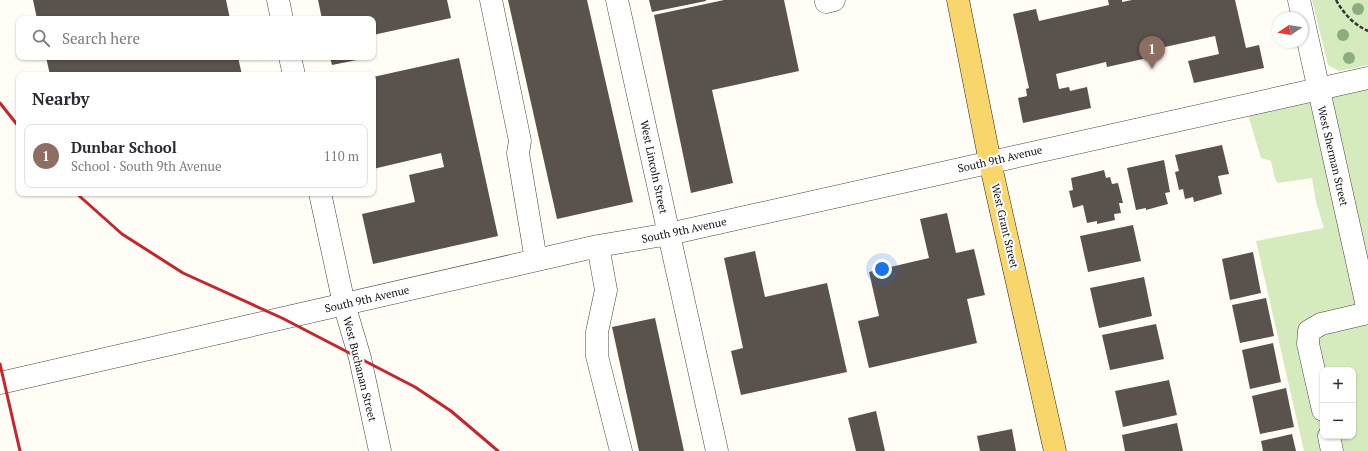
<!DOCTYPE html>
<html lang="en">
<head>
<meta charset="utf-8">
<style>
  :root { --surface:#fff; --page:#f2f2f3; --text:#2b2b33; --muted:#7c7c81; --line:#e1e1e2; --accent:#b45309 }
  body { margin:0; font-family:"PT Serif",serif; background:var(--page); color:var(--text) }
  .controls { position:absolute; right:12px; bottom:12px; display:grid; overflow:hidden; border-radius:8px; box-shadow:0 1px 3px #0004 }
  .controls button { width:36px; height:36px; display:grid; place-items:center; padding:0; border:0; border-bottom:1px solid var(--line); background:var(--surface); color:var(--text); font:20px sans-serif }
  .compass { position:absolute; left:1272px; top:12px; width:36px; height:36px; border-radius:50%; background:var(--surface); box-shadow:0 1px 3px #0004; rotate:258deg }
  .you { position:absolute; left:882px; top:269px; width:14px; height:14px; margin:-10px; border:3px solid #fff; border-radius:50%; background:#1a73e8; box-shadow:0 0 0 6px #1a73e833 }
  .badge { display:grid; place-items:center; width:26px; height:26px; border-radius:50%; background:var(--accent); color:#fff; font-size:13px; font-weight:700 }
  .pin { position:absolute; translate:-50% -33px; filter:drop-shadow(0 1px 2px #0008) }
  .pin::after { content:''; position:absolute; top:21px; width:14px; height:12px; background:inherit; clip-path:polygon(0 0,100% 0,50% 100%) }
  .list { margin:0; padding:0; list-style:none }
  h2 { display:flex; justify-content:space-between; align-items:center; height:52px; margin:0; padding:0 16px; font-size:17px }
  h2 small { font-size:13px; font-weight:400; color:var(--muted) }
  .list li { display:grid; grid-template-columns:26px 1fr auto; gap:12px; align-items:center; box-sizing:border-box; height:64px; margin:0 8px 8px; padding:0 8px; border:1px solid var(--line); border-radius:8px }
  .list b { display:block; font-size:15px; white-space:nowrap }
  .list p { margin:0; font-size:13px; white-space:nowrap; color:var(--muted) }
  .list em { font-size:13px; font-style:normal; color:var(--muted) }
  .icon { flex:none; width:22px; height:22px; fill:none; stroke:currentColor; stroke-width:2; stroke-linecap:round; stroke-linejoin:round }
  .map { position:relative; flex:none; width:1368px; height:451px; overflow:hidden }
  .search { position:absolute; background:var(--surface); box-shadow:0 1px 3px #0004; left:16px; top:16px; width:360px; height:44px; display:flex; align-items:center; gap:10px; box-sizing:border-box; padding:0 14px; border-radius:8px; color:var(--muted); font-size:15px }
  .panel { position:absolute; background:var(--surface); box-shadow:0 1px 3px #0004; left:16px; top:72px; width:360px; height:124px; border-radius:8px }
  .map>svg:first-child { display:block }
  .green { fill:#d5ebbd; fill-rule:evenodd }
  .building { fill:#5a524d }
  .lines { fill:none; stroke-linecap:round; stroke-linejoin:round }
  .minor-casing { stroke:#444; stroke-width:23 }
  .major-casing { stroke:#222; stroke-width:23 }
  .path { stroke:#333; stroke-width:2.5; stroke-dasharray:4 2; stroke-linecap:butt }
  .minor { stroke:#fff; stroke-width:22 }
  .major { stroke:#f9d66b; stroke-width:22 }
  .rail { stroke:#c4262e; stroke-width:3 }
  .tree { fill:#8dad7f }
  .labels { text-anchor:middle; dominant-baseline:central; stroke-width:4; stroke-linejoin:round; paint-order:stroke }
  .street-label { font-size:11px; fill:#111; stroke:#fff }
</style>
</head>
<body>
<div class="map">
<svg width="1368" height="451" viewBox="0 0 1368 451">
  <rect width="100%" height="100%" fill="#fffdf5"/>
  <path class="green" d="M 1312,0 L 1368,0 L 1368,65 L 1339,71 L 1328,65 Z
    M 1368,78 L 1368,451 L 1304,451 L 1256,241 L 1324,228 L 1316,202 L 1312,178 L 1278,183 L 1275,179 L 1271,161 L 1261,158 L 1245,105 ZM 1323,370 L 1353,370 L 1353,436 L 1323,436 Z"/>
  <path class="building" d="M 33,0 L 226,0 L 230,19 L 37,19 Z
    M 318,0 L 447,0 L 451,18 L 373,35 L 373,19 L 322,19 Z
    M 508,0 L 587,0 L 633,202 L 557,219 Z
    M 649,0 L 706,0 L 706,1 L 652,12 Z
    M 724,0 L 784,0 L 799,71 L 712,90 L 733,183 L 691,193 L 654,15 Z
    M 1108,0 L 1122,0 L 1122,2 L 1132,0 L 1235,0 L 1246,48 L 1259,45 L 1264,68 L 1194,83 L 1188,61 L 1219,54 L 1215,36 L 1151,50 L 1152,57 L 1107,67 L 1106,62 L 1056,74 L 1059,89 L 1069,87 L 1070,91 L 1087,87 L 1091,108 L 1023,123 L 1018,98 L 1027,96 L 1026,89 L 1029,88 L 1013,14 L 1036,9 L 1039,21 L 1109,5 Z
    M 46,57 L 238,57 L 242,75 L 50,75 Z
    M 330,57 L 367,57 L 367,58 L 332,65 Z
    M 459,58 L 498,236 L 373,264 L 362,214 L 415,202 L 409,175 L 444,167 L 441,153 L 373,169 L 373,77 Z
    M 1222,145 L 1229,174 L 1218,176 L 1222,194 L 1194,202 L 1193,197 L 1185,199 L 1183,189 L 1179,190 L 1175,172 L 1179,171 L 1175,155 Z
    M 1164,160 L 1170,192 L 1165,193 L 1168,204 L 1146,210 L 1146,208 L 1136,210 L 1127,168 Z
    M 1104,170 L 1106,178 L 1110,177 L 1112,184 L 1118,183 L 1123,203 L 1119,203 L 1121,213 L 1114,214 L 1115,220 L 1097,224 L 1097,221 L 1087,223 L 1083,205 L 1073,208 L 1069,191 L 1073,190 L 1071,178 Z
    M 947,213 L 956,253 L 974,249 L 985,295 L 967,299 L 977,343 L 869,368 L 858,321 L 879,316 L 869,272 L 929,258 L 920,219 Z
    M 1133,225 L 1141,261 L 1088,272 L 1080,236 Z
    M 755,251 L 765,297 L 827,283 L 847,372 L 741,395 L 731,351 L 743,348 L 724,258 Z
    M 1253,252 L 1261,293 L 1230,300 L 1222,259 Z
    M 1144,277 L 1152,316 L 1099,328 L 1090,288 Z
    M 1266,298 L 1274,336 L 1240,343 L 1232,305 Z
    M 655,318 L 684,451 L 639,451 L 612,327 Z
    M 1156,324 L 1164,359 L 1110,370 L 1102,335 Z
    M 1273,343 L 1281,382 L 1250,389 L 1242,350 Z
    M 1169,380 L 1177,415 L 1123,427 L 1115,391 Z
    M 1286,388 L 1294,427 L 1260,434 L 1252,396 Z
    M 876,411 L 885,451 L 856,451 L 848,418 Z
    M 1177,423 L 1183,451 L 1125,451 L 1122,435 Z
    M 1012,429 L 1016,451 L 980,451 L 977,436 Z
    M 1292,434 L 1296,451 L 1263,451 L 1261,441 Z"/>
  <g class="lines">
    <g class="minor-casing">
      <path id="minor" d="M 278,0 L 282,19
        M 491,0 L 520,141 L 518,153 L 536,260
        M 617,0 L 717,451
        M 1299,0 L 1368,311
        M 826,2 L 834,0
        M 290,57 L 294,75
        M 320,193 L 344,304 L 360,358 L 380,451
        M 598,246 L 606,290 L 597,332 L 597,356 L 621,451
        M 0,383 L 598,246 L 669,234 L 1368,78
        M 1323,410 L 1308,344 L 1309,331 L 1321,324 L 1368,313
        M 1329,436 L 1332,451"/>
    </g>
    <g class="major-casing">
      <path id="major" d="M 958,0 L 990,162 L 1055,451"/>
    </g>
    <path class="path" d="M 1336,0 C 1344,14 1353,24 1368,31"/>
    <use href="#minor" class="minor"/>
    <use href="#major" class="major"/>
    <path class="rail" d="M 0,103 L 19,127
      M 76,193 L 122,234 L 183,273 L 282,318 L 415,387 L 451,411 L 498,451
      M 0,364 L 20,451"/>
  </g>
  <g class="tree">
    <circle cx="1358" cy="9" r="6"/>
    <circle cx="1343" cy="35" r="6"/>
    <circle cx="1349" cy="58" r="6"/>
  </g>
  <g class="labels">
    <g class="street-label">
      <text transform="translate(1333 156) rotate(77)">West Sherman Street</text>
      <text transform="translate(1000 159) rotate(-13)">South 9th Avenue</text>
      <text transform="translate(654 167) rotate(78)">West Lincoln Street</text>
      <text transform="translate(1005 226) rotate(77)">West Grant Street</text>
      <text transform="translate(684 230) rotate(-12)">South 9th Avenue</text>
      <text transform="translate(367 299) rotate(-13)">South 9th Avenue</text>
      <text transform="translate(360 369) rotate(76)">West Buchanan Street</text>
    </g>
  </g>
</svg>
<div class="controls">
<button>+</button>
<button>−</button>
</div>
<svg class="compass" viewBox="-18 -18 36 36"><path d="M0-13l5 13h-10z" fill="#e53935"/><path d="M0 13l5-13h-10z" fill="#7c7c81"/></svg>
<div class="you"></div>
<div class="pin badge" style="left:1152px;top:69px;background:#8d6e63">1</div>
<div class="search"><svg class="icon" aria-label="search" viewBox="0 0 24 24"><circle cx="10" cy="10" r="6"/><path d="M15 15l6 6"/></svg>Search here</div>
<section class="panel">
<h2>Nearby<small></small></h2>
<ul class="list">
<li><span class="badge" style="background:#8d6e63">1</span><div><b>Dunbar School</b><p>School · South 9th Avenue</p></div><em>110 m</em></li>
</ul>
</section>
</div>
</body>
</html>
